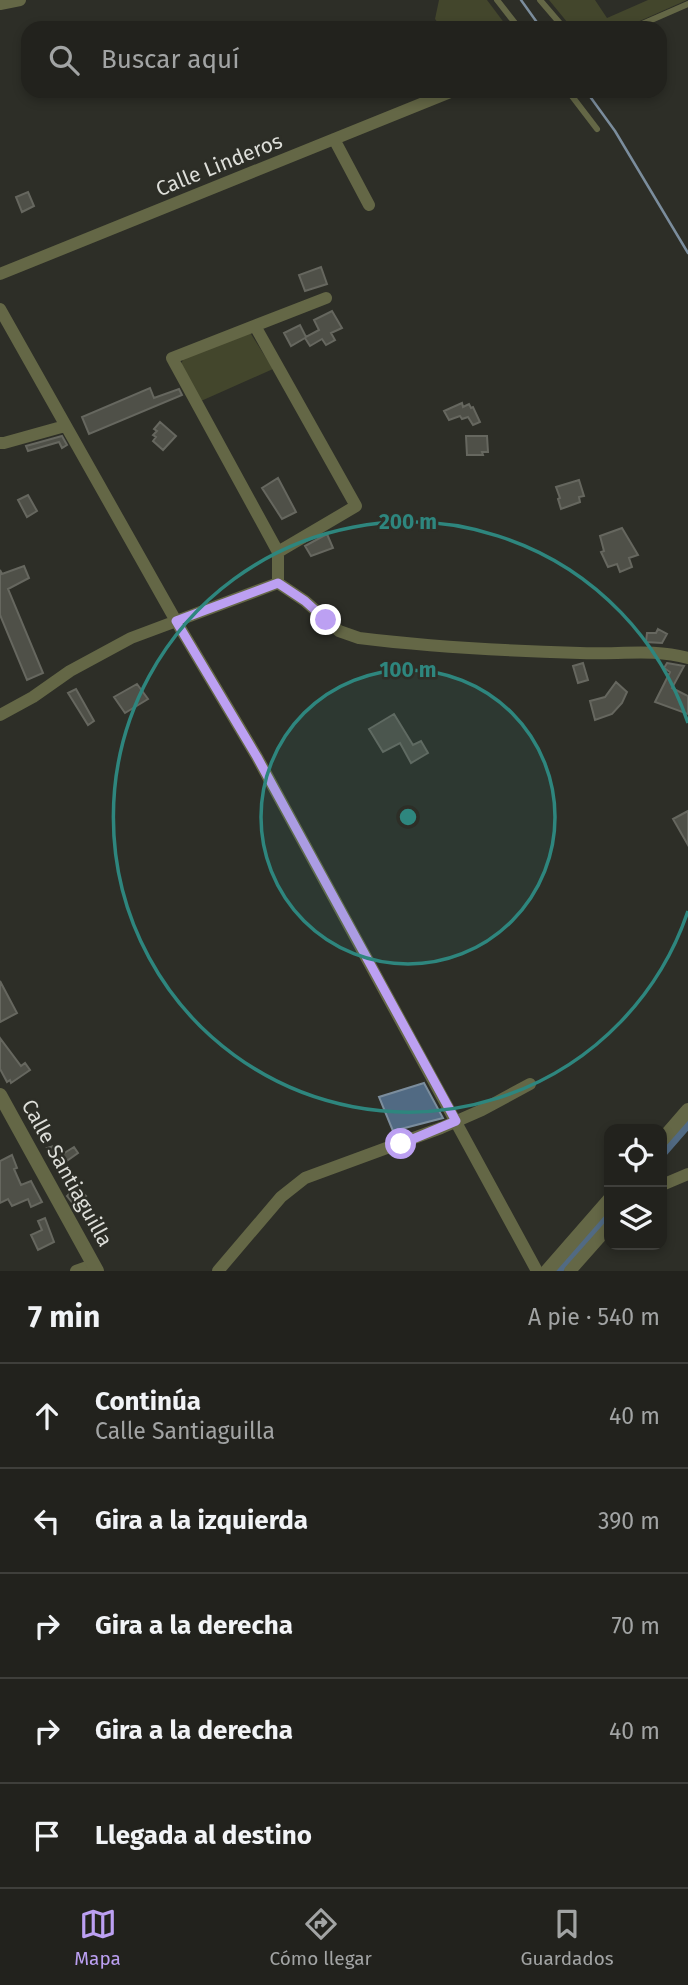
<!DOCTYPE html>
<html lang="es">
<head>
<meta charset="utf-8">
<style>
  :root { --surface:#22221d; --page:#2a2a26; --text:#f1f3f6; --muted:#a2a4a4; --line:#3f3f3b; --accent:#bca0f2 }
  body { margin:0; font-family:"Fira Sans",sans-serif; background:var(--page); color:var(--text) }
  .controls { position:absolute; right:21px; bottom:21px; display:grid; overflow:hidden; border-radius:14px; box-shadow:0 4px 10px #0003 }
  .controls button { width:63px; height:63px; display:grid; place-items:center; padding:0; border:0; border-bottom:2px solid var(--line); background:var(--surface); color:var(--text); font:35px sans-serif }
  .stop { position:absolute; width:21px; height:21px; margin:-16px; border:5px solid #bca0f2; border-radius:50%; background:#fff }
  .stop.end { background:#bca0f2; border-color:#fff; box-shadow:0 2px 7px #0008 }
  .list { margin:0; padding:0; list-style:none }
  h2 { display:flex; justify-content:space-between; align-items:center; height:91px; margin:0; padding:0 28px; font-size:30px }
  h2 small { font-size:23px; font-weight:400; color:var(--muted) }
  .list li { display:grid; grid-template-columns:46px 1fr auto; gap:21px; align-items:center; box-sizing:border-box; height:105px; padding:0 28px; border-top:2px solid var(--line) }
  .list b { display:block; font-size:26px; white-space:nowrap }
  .list p { margin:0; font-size:23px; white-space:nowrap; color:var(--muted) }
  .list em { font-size:23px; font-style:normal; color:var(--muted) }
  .icon { flex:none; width:38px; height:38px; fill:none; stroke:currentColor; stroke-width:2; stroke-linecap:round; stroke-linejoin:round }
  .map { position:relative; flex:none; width:688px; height:1271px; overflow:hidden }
  .search { position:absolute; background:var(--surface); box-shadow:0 4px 10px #0003; left:21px; right:21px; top:21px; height:77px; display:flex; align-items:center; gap:18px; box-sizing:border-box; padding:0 24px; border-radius:21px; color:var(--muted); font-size:26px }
  .sheet { height:616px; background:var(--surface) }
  nav { display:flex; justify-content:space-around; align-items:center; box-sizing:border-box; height:98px; border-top:2px solid var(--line); background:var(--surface); font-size:19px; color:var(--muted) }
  nav a { display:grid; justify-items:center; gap:4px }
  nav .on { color:var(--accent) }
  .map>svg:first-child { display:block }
  .green { fill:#43462c }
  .water { fill:#516a83; stroke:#7b8d9d; stroke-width:2 }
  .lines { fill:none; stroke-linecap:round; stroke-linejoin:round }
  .stream { stroke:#7b8d9d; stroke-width:2.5 }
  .canal { stroke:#516a83; stroke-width:10 }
  .building { fill:#4f5048; stroke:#66675f; stroke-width:2 }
  .service { stroke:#646746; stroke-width:6 }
  .minor { stroke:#646746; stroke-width:12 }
  .tertiary { stroke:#646746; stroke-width:14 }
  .route { stroke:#bca0f2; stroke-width:9 }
  .ring { fill:none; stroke:#2e867e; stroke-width:3.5 }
  .labels { text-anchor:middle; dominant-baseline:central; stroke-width:5; stroke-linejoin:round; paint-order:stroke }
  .street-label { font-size:21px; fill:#ddded9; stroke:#2d2e27 }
  .centre { fill:#2e867e; stroke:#2d2e27; stroke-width:3.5 }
  .ring-label { font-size:21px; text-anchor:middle; font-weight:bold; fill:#2e867e; stroke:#2d2e27; stroke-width:5; stroke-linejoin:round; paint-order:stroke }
</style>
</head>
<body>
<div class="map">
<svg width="688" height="1271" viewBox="0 0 688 1271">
  <rect width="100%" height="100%" fill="#2d2e27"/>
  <path class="green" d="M 439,0 L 487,0 L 508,28 L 442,28 L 435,19 Z
    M 549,0 L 595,0 L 607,18 L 648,0 L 687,0 L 624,28 L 572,28 Z
    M 245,334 L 251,334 L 273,369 L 201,401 L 181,365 L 183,359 Z"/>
  <path class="water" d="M 424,1083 L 443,1118 L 393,1131 L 379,1097 Z"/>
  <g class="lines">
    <path class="stream" d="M 521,0 L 541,28
      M 586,91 L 615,131 L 688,253"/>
    <path class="canal" d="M 662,1153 L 688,1123
      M 557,1271 L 609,1212"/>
  </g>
  <path class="building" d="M 28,192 L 34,206 L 22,212 L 16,197 Z
    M 321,267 L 327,284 L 305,291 L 299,275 Z
    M 332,311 L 342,328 L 331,333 L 335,340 L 326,345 L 322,339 L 310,346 L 305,338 L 291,346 L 284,333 L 300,325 L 306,337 L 319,330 L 314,320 Z
    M 150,388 L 154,398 L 179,389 L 182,395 L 89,434 L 82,417 Z
    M 462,403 L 463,407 L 469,404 L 471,408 L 473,407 L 480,422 L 473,425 L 468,417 L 462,419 L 460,416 L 449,420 L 444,411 Z
    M 160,422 L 176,436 L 163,450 L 153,441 L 156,437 L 153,435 L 157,431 L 154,429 Z
    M 62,436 L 67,445 L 62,448 L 59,442 L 28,451 L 26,446 Z
    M 466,436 L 487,436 L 488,452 L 482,452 L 483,455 L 467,455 Z
    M 278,478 L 296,512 L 282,519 L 262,488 Z
    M 579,480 L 584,496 L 579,497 L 580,502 L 561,509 L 558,499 L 560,498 L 556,487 Z
    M 28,495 L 37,511 L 27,517 L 18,500 Z
    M 622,528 L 638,555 L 629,558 L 632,567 L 620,572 L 617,564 L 608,567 L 601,552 L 604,551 L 600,536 Z
    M 327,534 L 333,548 L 311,556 L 305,546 Z
    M 24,566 L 29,578 L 8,589 L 43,673 L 27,680 L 0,615 L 0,570 L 2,574 Z
    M 658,629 L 667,634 L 662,643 L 646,642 L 647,633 L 656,633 Z
    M 583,663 L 588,680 L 578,683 L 573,666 Z
    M 667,663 L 684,666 L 672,688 L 688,696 L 688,714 L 655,702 L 670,672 L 664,668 Z
    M 616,682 L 627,692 L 622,703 L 612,714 L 595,720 L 590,701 L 605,697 Z
    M 137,684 L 148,699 L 125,713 L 114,697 Z
    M 76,689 L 94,721 L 88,725 L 68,693 Z
    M 394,714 L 413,745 L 421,741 L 428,753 L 411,763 L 400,743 L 383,752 L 369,729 Z
    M 688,811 L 688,845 L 673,819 Z
    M 0,981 L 17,1013 L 0,1022 Z
    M 0,1038 L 21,1066 L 25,1063 L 30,1070 L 11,1083 L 10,1080 L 7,1082 L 0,1069 Z
    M 57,1145 L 61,1155 L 74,1147 L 78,1153 L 64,1163 L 68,1175 L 66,1176 L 47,1148 Z
    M 12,1155 L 17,1168 L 14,1169 L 21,1185 L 31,1181 L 42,1202 L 31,1207 L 28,1199 L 12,1206 L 8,1199 L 0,1203 L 0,1161 Z
    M 76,1187 L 86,1196 L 75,1206 L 67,1196 Z
    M 45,1218 L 54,1242 L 38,1250 L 31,1235 L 42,1230 L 38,1221 Z"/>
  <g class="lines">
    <path class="service" d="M 497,0 L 519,28
      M 540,0 L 564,28
      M 633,28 L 688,4
      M 568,91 L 597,129"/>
    <path class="minor" d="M 0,4 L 20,0
      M 334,139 L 369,205
      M 0,274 L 453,91
      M 0,309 L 176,621 L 257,757 L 537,1271
      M 255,326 L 356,506 L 278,552
      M 0,443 L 4,443 L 65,426
      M 278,583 L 278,552 L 172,358 L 326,298
      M 0,715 L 33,697 L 70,671 L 131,638 L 278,583 L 305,601 L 339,631 L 359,638 C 432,647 507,651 580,653 C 616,655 653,648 688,658
      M 662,1185 L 688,1174
      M 76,1271 L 93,1265
      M 218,1271 L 281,1197 L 305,1178 L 441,1128 L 482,1110 L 530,1084
      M 570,1271 L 609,1227"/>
    <path class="tertiary" d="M 0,1095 L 97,1271
      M 662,1140 L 688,1110
      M 547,1271 L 609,1200"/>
  </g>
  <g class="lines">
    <path class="route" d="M 326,620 L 305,601 L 278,583 L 176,621 L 257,757 L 456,1121 L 401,1144"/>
  </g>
  <circle cx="408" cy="817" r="147" fill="#2e867e" fill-opacity=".12"/>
  <g class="ring">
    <circle cx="408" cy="817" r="147"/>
    <path d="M688 911A295 295 0 1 1 688 723"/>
  </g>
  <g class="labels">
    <g class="street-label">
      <text transform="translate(219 165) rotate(-22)">Calle Linderos</text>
      <text transform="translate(67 1173) rotate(61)">Calle Santiaguilla</text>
    </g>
  </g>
  <circle cx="408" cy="817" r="10" class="centre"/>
  <g class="ring-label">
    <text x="408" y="529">200 m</text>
    <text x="408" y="677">100 m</text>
  </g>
</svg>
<div class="controls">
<button><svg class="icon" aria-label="locate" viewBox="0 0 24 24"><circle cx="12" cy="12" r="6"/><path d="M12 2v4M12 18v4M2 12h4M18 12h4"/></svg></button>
<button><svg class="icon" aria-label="layers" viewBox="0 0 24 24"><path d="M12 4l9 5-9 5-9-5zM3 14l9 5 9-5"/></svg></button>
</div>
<div class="stop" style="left:401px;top:1144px"></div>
<div class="stop end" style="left:326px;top:620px"></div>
<div class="search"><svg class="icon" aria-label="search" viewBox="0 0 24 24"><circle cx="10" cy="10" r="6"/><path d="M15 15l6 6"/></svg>Buscar aquí</div>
</div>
<section class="sheet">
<h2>7 min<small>A pie · 540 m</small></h2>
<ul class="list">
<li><svg class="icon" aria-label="ahead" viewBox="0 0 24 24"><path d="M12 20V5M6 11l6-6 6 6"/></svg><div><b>Continúa</b><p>Calle Santiaguilla</p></div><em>40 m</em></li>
<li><svg class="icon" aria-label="left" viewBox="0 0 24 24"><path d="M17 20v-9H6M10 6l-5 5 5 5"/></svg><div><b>Gira a la izquierda</b></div><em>390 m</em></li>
<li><svg class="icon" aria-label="right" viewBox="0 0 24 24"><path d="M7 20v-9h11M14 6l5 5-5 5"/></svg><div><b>Gira a la derecha</b></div><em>70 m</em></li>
<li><svg class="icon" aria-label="right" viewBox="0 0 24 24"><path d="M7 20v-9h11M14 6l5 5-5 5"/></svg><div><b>Gira a la derecha</b></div><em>40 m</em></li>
<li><svg class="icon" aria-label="arrive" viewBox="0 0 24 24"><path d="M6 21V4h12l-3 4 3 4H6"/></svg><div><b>Llegada al destino</b></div></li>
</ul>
</section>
<nav>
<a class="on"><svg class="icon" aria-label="map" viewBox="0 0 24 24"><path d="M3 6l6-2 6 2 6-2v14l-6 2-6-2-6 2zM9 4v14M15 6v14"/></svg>Mapa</a>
<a><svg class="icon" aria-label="directions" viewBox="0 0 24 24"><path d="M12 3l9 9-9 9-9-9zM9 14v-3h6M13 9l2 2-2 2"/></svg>Cómo llegar</a>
<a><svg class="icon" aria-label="saved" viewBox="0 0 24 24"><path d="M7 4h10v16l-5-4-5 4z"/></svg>Guardados</a>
</nav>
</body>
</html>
